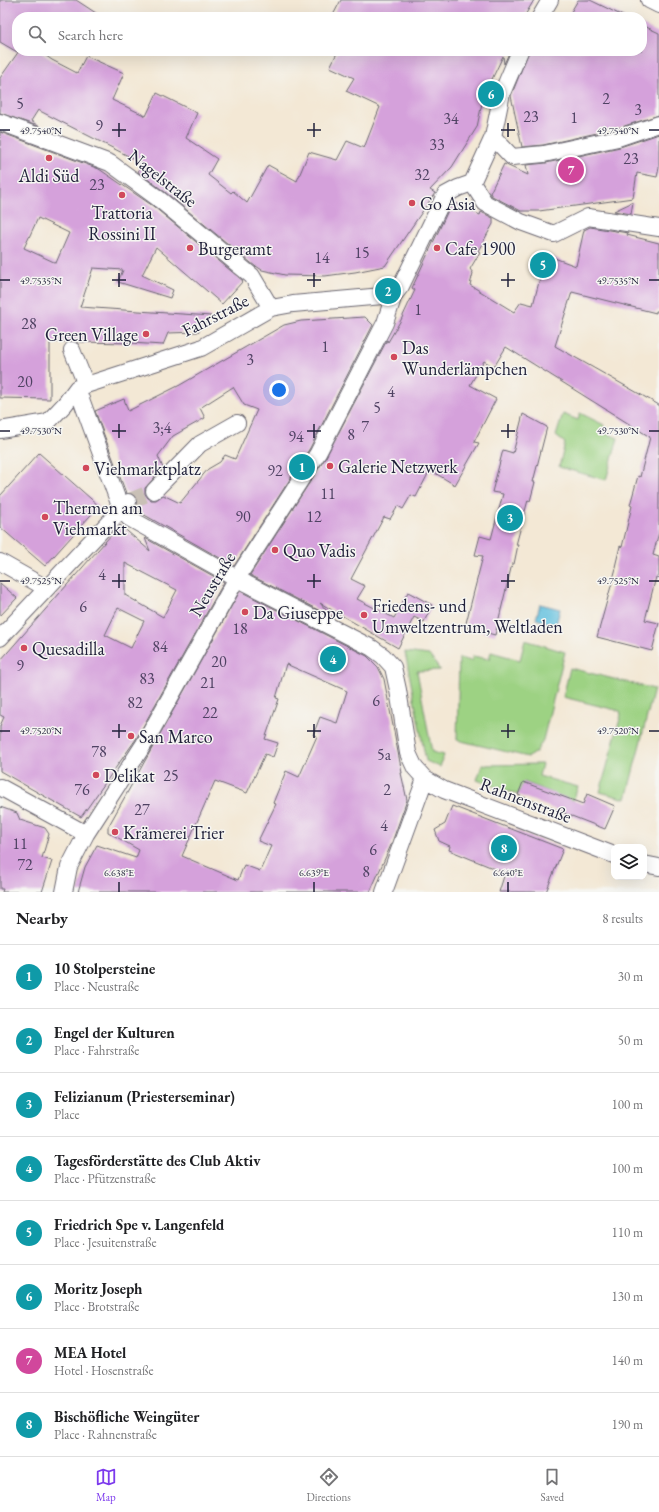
<!DOCTYPE html>
<html lang="en">
<head>
<meta charset="utf-8">
<style>
  :root { --surface:#fff; --page:#f2f2f2; --text:#202124; --muted:#757577; --line:#e0e0e0; --accent:#7c3aed }
  body { margin:0; font-family:"EB Garamond",serif; background:var(--page); color:var(--text) }
  .controls { position:absolute; right:12px; bottom:12px; display:grid; overflow:hidden; border-radius:8px; box-shadow:0 4px 16px #0002 }
  .controls button { width:36px; height:36px; display:grid; place-items:center; padding:0; border:0; border-bottom:1px solid var(--line); background:var(--surface); color:var(--text); font:20px sans-serif }
  .you { position:absolute; left:279px; top:390px; width:14px; height:14px; margin:-10px; border:3px solid #fff; border-radius:50%; background:#1a73e8; box-shadow:0 0 0 6px #1a73e833 }
  .badge { display:grid; place-items:center; width:26px; height:26px; border-radius:50%; background:var(--accent); color:#fff; font-size:13px; font-weight:700 }
  .pin { position:absolute; translate:-50% -50%; border:2px solid #fff; box-shadow:0 1px 4px #0006 }
  .list { margin:0; padding:0; list-style:none }
  h2 { display:flex; justify-content:space-between; align-items:center; height:52px; margin:0; padding:0 16px; font-size:17px }
  h2 small { font-size:13px; font-weight:400; color:var(--muted) }
  .list li { display:grid; grid-template-columns:26px 1fr auto; gap:12px; align-items:center; box-sizing:border-box; height:64px; padding:0 16px; border-top:1px solid var(--line) }
  .list b { display:block; font-size:15px; white-space:nowrap }
  .list p { margin:0; font-size:13px; white-space:nowrap; color:var(--muted) }
  .list em { font-size:13px; font-style:normal; color:var(--muted) }
  .icon { flex:none; width:22px; height:22px; fill:none; stroke:currentColor; stroke-width:2; stroke-linecap:round; stroke-linejoin:round }
  .map { position:relative; flex:none; width:659px; height:892px; overflow:hidden }
  .search { position:absolute; background:var(--surface); box-shadow:0 4px 16px #0002; left:12px; right:12px; top:12px; height:44px; display:flex; align-items:center; gap:10px; box-sizing:border-box; padding:0 14px; border-radius:16px; color:var(--muted); font-size:15px }
  .sheet { height:564px; background:var(--surface) }
  nav { display:flex; justify-content:space-around; align-items:center; box-sizing:border-box; height:56px; border-top:1px solid var(--line); background:var(--surface); font-size:11px; color:var(--muted) }
  nav a { display:grid; justify-items:center; gap:2px }
  nav .on { color:var(--accent) }
  .map>svg:first-child { display:block }
  .green { fill:#9dd283; stroke:#607a5f }
  .water { fill:#60c0de; stroke:#41718c }
  .building { fill:#d5a1db; fill-rule:evenodd }
  .lines { fill:none; stroke-linecap:round; stroke-linejoin:round }
  .street-tunnel { stroke:#c9c0b6; stroke-width:16; stroke-dasharray:16 8; stroke-linecap:butt }
  .street-casing { stroke:#6b6771; stroke-width:18 }
  .street { stroke:#fff; stroke-width:16 }
  .ticks { fill:none; stroke:#22223b; stroke-width:1.5 }
  .poi-dot { fill:#d1495b; stroke:#f6f6f2; stroke-width:1.5 }
  .labels { text-anchor:middle; dominant-baseline:central; stroke-width:3; stroke-linejoin:round; paint-order:stroke }
  .number-label { font-size:16px; fill:#4f4263 }
  .poi-label { font-size:18px; fill:#22223b; stroke:#f6f6f2; text-anchor:start }
  .street-label { font-size:18px; fill:#22223b; stroke:#f6f6f2 }
  .ticks-label { font-size:10px; text-anchor:middle; fill:#22223b; stroke:#f6f6f2; stroke-width:3; stroke-linejoin:round; paint-order:stroke }
</style>
</head>
<body>
<div class="map">
<svg width="659" height="892" viewBox="0 0 659 892">
  <rect width="100%" height="100%" fill="#f6f6f2"/>
  <filter id="ink" filterUnits="userSpaceOnUse"><feTurbulence type="fractalNoise" baseFrequency=".025" numOctaves="2"/><feDisplacementMap in="SourceGraphic" scale="8" xChannelSelector="R" yChannelSelector="G"/><feConvolveMatrix kernelMatrix="1 2 1 2 8 2 1 2 1" color-interpolation-filters="sRGB"/></filter>
  <filter id="wash" filterUnits="userSpaceOnUse"><feTurbulence type="fractalNoise" baseFrequency=".012" numOctaves="4" result="noise"/><feDisplacementMap in="SourceGraphic" scale="16" xChannelSelector="R" yChannelSelector="G"/><feGaussianBlur stdDeviation="0.9" result="paint"/><feColorMatrix in="noise" values="0 0 0 0 0 0 0 0 0 0 0 0 0 0 0 0 0 1.4 0 .05"/><feComposite in="paint" operator="in"/></filter>
  <g filter="url(#wash)">
    <rect width="100%" height="100%" fill="#f3e8d5"/>
    <path class="green" d="M 580,413 L 604,425 L 602,432 L 618,438 L 606,480 L 559,467 L 565,443 L 556,436 L 563,414 L 578,420 Z
      M 525,640 L 565,652 L 543,740 L 536,752 L 528,757 L 457,740 L 459,658 L 471,661 L 473,656 L 489,659 L 491,652 L 520,660 Z
      M 405,652 L 429,655 L 440,670 L 417,671 L 432,752 L 444,755 L 440,767 L 426,761 Z
      M 570,668 L 654,689 L 626,799 L 600,792 L 621,715 L 620,711 L 563,697 Z
      M 542,764 L 539,776 L 578,787 L 573,801 L 524,782 L 518,795 L 477,780 L 482,765 Z"/>
    <path class="water" d="M 540,604 L 560,609 L 556,625 L 536,619 Z"/>
    <g id="blocks">
      <path class="building" d="M 0,0 L 76,0 L 102,17 L 17,17 L 17,52 L 0,42 Z
        M 341,0 L 534,0 L 524,17 L 332,17 Z
        M 578,0 L 590,0 L 625,17 L 568,17 Z
        M 642,25 L 659,33 L 659,115 L 615,129 L 543,145 L 522,147 L 511,96 L 529,51 L 642,51 Z
        M 19,51 L 39,51 L 52,60 L 77,73 L 86,56 L 124,73 L 112,100 L 146,116 L 157,93 L 197,113 L 186,138 L 217,159 L 208,175 L 231,193 L 233,191 L 247,203 L 268,165 L 297,181 L 309,152 L 337,160 L 347,141 L 364,148 L 380,107 L 346,91 L 354,78 L 330,67 L 338,51 L 510,51 L 504,64 L 503,56 L 483,98 L 477,127 L 452,167 L 430,190 L 435,193 L 385,266 L 355,272 L 325,276 L 285,275 L 262,270 L 256,266 L 256,267 L 165,192 L 138,172 L 142,163 L 38,110 L 31,121 L 40,127 L 0,113 L 0,78 Z
        M 0,132 L 99,169 L 153,206 L 243,281 L 222,304 L 156,247 L 142,275 L 173,290 L 170,298 L 118,282 L 123,270 L 93,268 L 80,307 L 211,316 L 198,332 L 168,333 L 163,345 L 131,343 L 76,342 L 73,341 L 50,343 L 50,399 L 0,398 ZM 38,218 L 69,233 L 56,263 L 24,248 Z
        M 659,134 L 659,168 L 657,177 L 637,173 L 633,198 L 539,211 L 521,211 L 492,196 L 490,193 L 504,164 L 528,175 L 526,165 L 546,163 L 620,147 Z
        M 452,202 L 480,215 L 481,212 L 493,218 L 493,224 L 478,251 L 480,252 L 470,269 L 473,273 L 470,285 L 514,312 L 521,302 L 533,305 L 546,255 L 576,266 L 584,230 L 590,227 L 628,233 L 627,235 L 659,243 L 659,311 L 656,311 L 656,313 L 572,292 L 555,346 L 659,405 L 659,532 L 653,555 L 659,557 L 659,578 L 656,577 L 645,620 L 659,623 L 652,651 L 597,637 L 616,568 L 615,567 L 620,546 L 622,547 L 632,506 L 630,505 L 638,476 L 640,477 L 650,437 L 506,347 L 494,367 L 484,361 L 470,385 L 496,399 L 474,442 L 479,443 L 455,485 L 430,470 L 416,497 L 411,495 L 403,509 L 398,506 L 390,519 L 384,517 L 351,579 L 365,586 L 357,599 L 394,618 L 408,592 L 432,605 L 424,622 L 414,617 L 398,648 L 320,603 L 332,617 L 250,575 L 326,457 L 387,340 L 388,342 L 401,320 L 415,290 L 412,288 Z
        M 633,202 L 631,214 L 614,211 Z
        M 365,317 L 373,325 L 310,448 L 234,566 L 134,509 L 137,505 L 137,499 L 134,495 L 126,493 L 95,411 L 124,399 L 128,411 L 180,385 L 284,325 L 301,321 ZM 233,387 L 244,405 L 257,410 L 235,459 L 225,455 L 220,462 L 208,469 L 180,503 L 163,495 L 156,500 L 151,500 L 148,498 L 145,494 L 145,488 L 155,477 L 153,473 L 163,468 L 158,456 L 173,436 L 205,418 L 200,408 Z
        M 523,414 L 547,427 L 533,482 L 535,482 L 534,486 L 530,501 L 528,500 L 516,545 L 518,545 L 514,564 L 512,564 L 495,635 L 465,627 L 483,556 L 475,555 L 480,536 L 491,539 L 503,494 L 492,492 L 497,473 L 503,450 L 513,453 Z
        M 39,453 L 99,506 L 45,566 L 0,527 L 0,496 Z
        M 120,525 L 150,551 L 145,538 L 224,582 L 136,739 L 81,817 L 0,771 L 0,726 L 4,717 L 0,715 L 0,661 ZM 125,563 L 177,590 L 163,617 L 125,595 ZM 118,608 L 144,621 L 131,648 L 105,635 Z
        M 0,583 L 17,598 L 0,616 Z
        M 240,591 L 367,656 L 378,667 L 384,679 L 402,773 L 401,773 L 407,800 L 391,845 L 370,892 L 78,892 L 85,867 L 97,845 L 136,858 L 139,850 L 108,832 L 108,827 ZM 286,664 L 347,691 L 337,723 L 320,717 L 313,735 L 317,736 L 299,777 L 286,771 L 273,803 L 276,804 L 258,841 L 271,846 L 260,871 L 244,865 L 238,880 L 182,856 L 215,781 L 247,793 L 265,754 L 273,757 L 278,743 L 265,739 L 279,699 L 276,698 Z
        M 523,782 L 583,804 L 587,794 L 615,806 L 605,829 L 518,795 Z
        M 452,806 L 563,849 L 546,892 L 499,892 L 505,873 L 449,850 L 450,846 L 439,841 L 435,830 L 445,824 Z
        M 0,807 L 17,813 L 20,820 L 45,828 L 49,834 L 42,858 L 52,861 L 42,892 L 2,892 L 3,889 L 0,889 Z"/>
    </g>
  </g>
  <g filter="url(#ink)">
    <use href="#blocks" fill-opacity="0" stroke="#6b6771" stroke-width="1"/>
    <g class="lines">
      <path class="street-tunnel" d="M 130,501 L 154,491"/>
      <g class="street-casing">
        <path id="street" d="M 649,0 L 659,5
          M 540,17 L 550,0
          M 0,122 L 110,163 L 159,199 L 252,276 L 271,308
          M 493,137 L 512,157 L 544,154 L 618,138 L 659,124
          M 472,183 L 485,203 L 521,222 L 554,234 L 588,217 L 659,228
          M 72,350 L 86,385
          M 77,388 L 121,509 L 129,518 L 247,584 L 372,648 L 383,656 L 393,667 L 398,690 L 408,753 L 415,768 L 425,779 L 444,790 L 614,855
          M 0,430 L 48,422 L 65,404 L 77,388 L 201,348 L 271,308 L 293,304 L 394,295
          M 154,491 L 200,444 L 237,423
          M 0,562 L 46,588
          M 0,638 L 128,502
          M 0,787 L 86,834
          M 644,864 L 659,867
          M 64,892 L 69,867 L 86,834 L 144,744 L 237,578 L 318,453 L 385,323 L 394,295 L 401,286 L 445,195 L 458,188 L 472,183 L 493,137 L 502,93 L 520,51
          M 384,892 L 425,779"/>
      </g>
      <use href="#street" class="street"/>
    </g>
  </g>
  <path class="ticks" d="M 119,123 L 119,137M 314,123 L 314,137M 508,123 L 508,137M 0,130 L 10,130M 112,130 L 126,130M 307,130 L 321,130M 501,130 L 515,130M 649,130 L 659,130M 119,273 L 119,287M 314,273 L 314,287M 508,273 L 508,287M 0,280 L 10,280M 112,280 L 126,280M 307,280 L 321,280M 501,280 L 515,280M 649,280 L 659,280M 119,424 L 119,438M 314,424 L 314,438M 508,424 L 508,438M 0,431 L 10,431M 112,431 L 126,431M 307,431 L 321,431M 501,431 L 515,431M 649,431 L 659,431M 119,574 L 119,588M 314,574 L 314,588M 508,574 L 508,588M 0,581 L 10,581M 112,581 L 126,581M 307,581 L 321,581M 501,581 L 515,581M 649,581 L 659,581M 119,724 L 119,738M 314,724 L 314,738M 508,724 L 508,738M 0,731 L 10,731M 112,731 L 126,731M 307,731 L 321,731M 501,731 L 515,731M 649,731 L 659,731M 119,882 L 119,892M 314,882 L 314,892M 508,882 L 508,892"/>
  <g class="poi-dot">
    <circle cx="49" cy="158" r="4"/>
    <circle cx="122" cy="195" r="4"/>
    <circle cx="412" cy="203" r="4"/>
    <circle cx="190" cy="248" r="4"/>
    <circle cx="437" cy="248" r="4"/>
    <circle cx="146" cy="334" r="4"/>
    <circle cx="394" cy="357" r="4"/>
    <circle cx="330" cy="466" r="4"/>
    <circle cx="86" cy="468" r="4"/>
    <circle cx="45" cy="517" r="4"/>
    <circle cx="275" cy="550" r="4"/>
    <circle cx="245" cy="612" r="4"/>
    <circle cx="364" cy="615" r="4"/>
    <circle cx="24" cy="648" r="4"/>
    <circle cx="131" cy="736" r="4"/>
    <circle cx="96" cy="775" r="4"/>
    <circle cx="115" cy="832" r="4"/>
  </g>
  <g class="labels">
    <g class="number-label">
      <text x="606" y="98">2</text>
      <text x="20" y="103">5</text>
      <text x="638" y="109">3</text>
      <text x="531" y="116">23</text>
      <text x="574" y="117">1</text>
      <text x="451" y="118">34</text>
      <text x="99" y="125">9</text>
      <text x="437" y="144">33</text>
      <text x="631" y="158">23</text>
      <text x="422" y="174">32</text>
      <text x="97" y="184">23</text>
      <text x="362" y="252">15</text>
      <text x="322" y="257">14</text>
      <text x="418" y="309">1</text>
      <text x="29" y="323">28</text>
      <text x="325" y="346">1</text>
      <text x="250" y="359">3</text>
      <text x="25" y="381">20</text>
      <text x="391" y="391">4</text>
      <text x="377" y="407">5</text>
      <text x="365" y="426">7</text>
      <text x="162" y="427">3;4</text>
      <text x="351" y="434">8</text>
      <text x="296" y="436">94</text>
      <text x="275" y="470">92</text>
      <text x="328" y="493">11</text>
      <text x="243" y="516">90</text>
      <text x="314" y="516">12</text>
      <text x="102" y="574">4</text>
      <text x="83" y="606">6</text>
      <text x="240" y="628">18</text>
      <text x="160" y="646">84</text>
      <text x="219" y="661">20</text>
      <text x="20" y="665">9</text>
      <text x="147" y="678">83</text>
      <text x="208" y="682">21</text>
      <text x="376" y="700">6</text>
      <text x="135" y="702">82</text>
      <text x="210" y="712">22</text>
      <text x="99" y="751">78</text>
      <text x="384" y="754">5a</text>
      <text x="171" y="775">25</text>
      <text x="82" y="789">76</text>
      <text x="387" y="789">2</text>
      <text x="142" y="809">27</text>
      <text x="384" y="825">4</text>
      <text x="20" y="843">11</text>
      <text x="373" y="849">6</text>
      <text x="25" y="864">72</text>
      <text x="366" y="871">8</text>
    </g>
    <g class="poi-label">
      <text x="49" y="175" text-anchor="middle">Aldi Süd</text>
      <text x="420" y="203">Go Asia</text>
      <text x="122" y="212" text-anchor="middle">Trattoria<tspan x="122" dy="21">Rossini II</tspan></text>
      <text x="198" y="248">Burgeramt</text>
      <text x="445" y="248">Cafe 1900</text>
      <text x="138" y="334" text-anchor="end">Green Village</text>
      <text x="402" y="347">Das<tspan x="402" dy="21">Wunderlämpchen</tspan></text>
      <text x="338" y="466">Galerie Netzwerk</text>
      <text x="94" y="468">Viehmarktplatz</text>
      <text x="53" y="507">Thermen am<tspan x="53" dy="21">Viehmarkt</tspan></text>
      <text x="283" y="550">Quo Vadis</text>
      <text x="372" y="605">Friedens- und<tspan x="372" dy="21">Umweltzentrum, Weltladen</tspan></text>
      <text x="253" y="612">Da Giuseppe</text>
      <text x="32" y="648">Quesadilla</text>
      <text x="139" y="736">San Marco</text>
      <text x="104" y="775">Delikat</text>
      <text x="123" y="832">Krämerei Trier</text>
    </g>
    <g class="street-label">
      <text transform="translate(163 178) rotate(38)">Nagelstraße</text>
      <text transform="translate(215 315) rotate(-27)">Fahrstraße</text>
      <text transform="translate(212 584) rotate(-59)">Neustraße</text>
      <text transform="translate(526 800) rotate(21)">Rahnenstraße</text>
    </g>
  </g>
  <g class="ticks-label">
    <text x="41" y="134">49.7540°N</text>
    <text x="618" y="134">49.7540°N</text>
    <text x="41" y="284">49.7535°N</text>
    <text x="618" y="284">49.7535°N</text>
    <text x="41" y="434">49.7530°N</text>
    <text x="618" y="434">49.7530°N</text>
    <text x="41" y="584">49.7525°N</text>
    <text x="618" y="584">49.7525°N</text>
    <text x="41" y="734">49.7520°N</text>
    <text x="618" y="734">49.7520°N</text>
    <text x="119" y="876">6.638°E</text>
    <text x="314" y="876">6.639°E</text>
    <text x="508" y="876">6.640°E</text>
  </g>
</svg>
<div class="controls">
<button><svg class="icon" aria-label="layers" viewBox="0 0 24 24"><path d="M12 4l9 5-9 5-9-5zM3 14l9 5 9-5"/></svg></button>
</div>
<div class="you"></div>
<div class="pin badge" style="left:302px;top:467px;background:#0f9aa8">1</div>
<div class="pin badge" style="left:388px;top:291px;background:#0f9aa8">2</div>
<div class="pin badge" style="left:510px;top:518px;background:#0f9aa8">3</div>
<div class="pin badge" style="left:333px;top:659px;background:#0f9aa8">4</div>
<div class="pin badge" style="left:543px;top:265px;background:#0f9aa8">5</div>
<div class="pin badge" style="left:491px;top:94px;background:#0f9aa8">6</div>
<div class="pin badge" style="left:571px;top:170px;background:#d1479c">7</div>
<div class="pin badge" style="left:504px;top:848px;background:#0f9aa8">8</div>
<div class="search"><svg class="icon" aria-label="search" viewBox="0 0 24 24"><circle cx="10" cy="10" r="6"/><path d="M15 15l6 6"/></svg>Search here</div>
</div>
<section class="sheet">
<h2>Nearby<small>8 results</small></h2>
<ul class="list">
<li><span class="badge" style="background:#0f9aa8">1</span><div><b>10 Stolpersteine</b><p>Place · Neustraße</p></div><em>30 m</em></li>
<li><span class="badge" style="background:#0f9aa8">2</span><div><b>Engel der Kulturen</b><p>Place · Fahrstraße</p></div><em>50 m</em></li>
<li><span class="badge" style="background:#0f9aa8">3</span><div><b>Felizianum (Priesterseminar)</b><p>Place</p></div><em>100 m</em></li>
<li><span class="badge" style="background:#0f9aa8">4</span><div><b>Tagesförderstätte des Club Aktiv</b><p>Place · Pfützenstraße</p></div><em>100 m</em></li>
<li><span class="badge" style="background:#0f9aa8">5</span><div><b>Friedrich Spe v. Langenfeld</b><p>Place · Jesuitenstraße</p></div><em>110 m</em></li>
<li><span class="badge" style="background:#0f9aa8">6</span><div><b>Moritz Joseph</b><p>Place · Brotstraße</p></div><em>130 m</em></li>
<li><span class="badge" style="background:#d1479c">7</span><div><b>MEA Hotel</b><p>Hotel · Hosenstraße</p></div><em>140 m</em></li>
<li><span class="badge" style="background:#0f9aa8">8</span><div><b>Bischöfliche Weingüter</b><p>Place · Rahnenstraße</p></div><em>190 m</em></li>
</ul>
</section>
<nav>
<a class="on"><svg class="icon" aria-label="map" viewBox="0 0 24 24"><path d="M3 6l6-2 6 2 6-2v14l-6 2-6-2-6 2zM9 4v14M15 6v14"/></svg>Map</a>
<a><svg class="icon" aria-label="directions" viewBox="0 0 24 24"><path d="M12 3l9 9-9 9-9-9zM9 14v-3h6M13 9l2 2-2 2"/></svg>Directions</a>
<a><svg class="icon" aria-label="saved" viewBox="0 0 24 24"><path d="M7 4h10v16l-5-4-5 4z"/></svg>Saved</a>
</nav>
</body>
</html>
